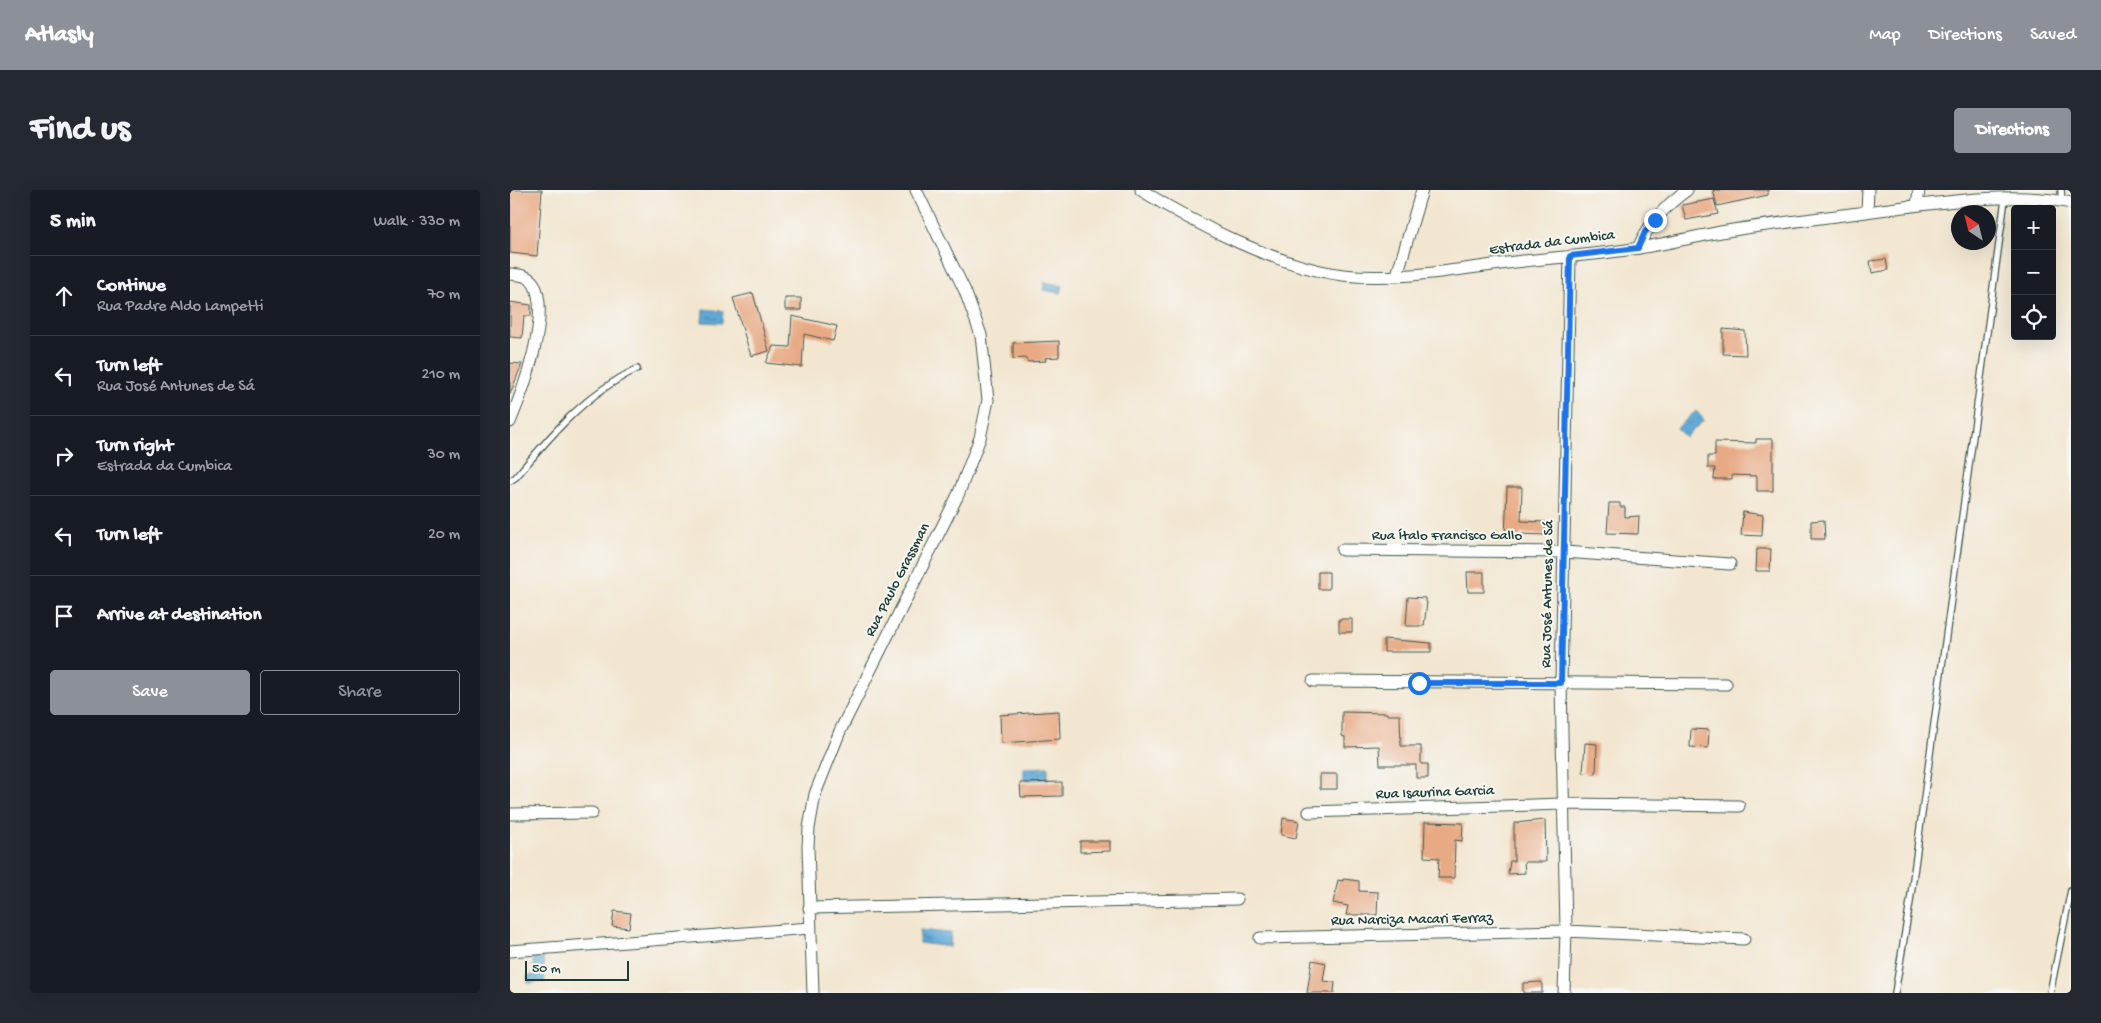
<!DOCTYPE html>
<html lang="en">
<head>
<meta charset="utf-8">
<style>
  :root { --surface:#171b24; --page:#242831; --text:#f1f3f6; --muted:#9ea1a6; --line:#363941; --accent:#8c9099 }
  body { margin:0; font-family:"Gochi Hand",sans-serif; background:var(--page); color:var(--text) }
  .controls { position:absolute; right:15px; top:15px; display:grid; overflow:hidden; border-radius:5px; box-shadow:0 5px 20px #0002 }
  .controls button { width:45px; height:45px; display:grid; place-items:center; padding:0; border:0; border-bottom:1px solid var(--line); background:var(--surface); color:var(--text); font:25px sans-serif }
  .compass { position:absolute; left:1441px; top:15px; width:45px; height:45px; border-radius:50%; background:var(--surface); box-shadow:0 5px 20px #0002; rotate:325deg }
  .scale { position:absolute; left:15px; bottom:12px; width:104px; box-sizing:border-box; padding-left:5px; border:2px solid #1f3d34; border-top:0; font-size:14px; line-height:18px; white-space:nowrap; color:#1f3d34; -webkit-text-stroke:4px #f6f6f2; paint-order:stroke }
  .stop { position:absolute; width:15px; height:15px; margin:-11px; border:4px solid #1a73e8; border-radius:50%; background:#fff }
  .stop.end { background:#1a73e8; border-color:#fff; box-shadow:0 1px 5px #0008 }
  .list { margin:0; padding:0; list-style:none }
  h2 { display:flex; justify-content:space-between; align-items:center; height:65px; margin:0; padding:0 20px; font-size:21px }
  h2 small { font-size:16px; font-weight:400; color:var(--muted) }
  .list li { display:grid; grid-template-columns:32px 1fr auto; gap:15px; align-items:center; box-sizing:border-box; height:80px; padding:0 20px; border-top:1px solid var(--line) }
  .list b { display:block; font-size:19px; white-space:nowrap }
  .list p { margin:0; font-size:16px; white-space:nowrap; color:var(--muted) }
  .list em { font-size:16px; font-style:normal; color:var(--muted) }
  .actions { display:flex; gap:10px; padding:15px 20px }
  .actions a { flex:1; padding:11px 0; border:1px solid var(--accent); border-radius:5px; text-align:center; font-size:18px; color:var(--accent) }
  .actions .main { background:var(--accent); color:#fff }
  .icon { flex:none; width:28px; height:28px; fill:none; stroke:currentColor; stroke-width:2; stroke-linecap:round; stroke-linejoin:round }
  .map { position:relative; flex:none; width:1561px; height:803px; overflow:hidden; border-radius:5px }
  header { display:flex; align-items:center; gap:30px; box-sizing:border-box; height:70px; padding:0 25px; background:var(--accent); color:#fff }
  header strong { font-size:24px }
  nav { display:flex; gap:28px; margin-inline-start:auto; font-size:18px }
  .intro { display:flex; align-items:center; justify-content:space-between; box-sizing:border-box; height:120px; padding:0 30px }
  h1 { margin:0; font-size:35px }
  .button { padding:12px 22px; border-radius:5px; background:var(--accent); color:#fff; font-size:18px; font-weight:700 }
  main { display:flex; gap:30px; padding:0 30px }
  aside { flex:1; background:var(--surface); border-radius:5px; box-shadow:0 5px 20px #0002 }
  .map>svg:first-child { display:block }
  .water { fill:url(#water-ripples); stroke:#3e7285 }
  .building { fill:#e8aa85 }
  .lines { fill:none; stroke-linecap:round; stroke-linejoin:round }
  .service-casing { stroke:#3f564b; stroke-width:8 }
  .minor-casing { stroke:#3f564b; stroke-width:13 }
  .service { stroke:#fff; stroke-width:5.5 }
  .minor { stroke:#fff; stroke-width:11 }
  .route { stroke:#1a73e8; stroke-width:6 }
  .labels { text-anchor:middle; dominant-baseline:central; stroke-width:4; stroke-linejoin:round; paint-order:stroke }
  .street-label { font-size:15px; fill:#1f3d34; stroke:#f6f6f2 }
</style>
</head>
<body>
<header>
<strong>Atlasly</strong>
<nav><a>Map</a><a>Directions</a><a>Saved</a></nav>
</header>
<div class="intro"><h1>Find us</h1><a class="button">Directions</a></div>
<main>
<aside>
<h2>5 min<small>Walk · 330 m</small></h2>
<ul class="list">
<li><svg class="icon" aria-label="ahead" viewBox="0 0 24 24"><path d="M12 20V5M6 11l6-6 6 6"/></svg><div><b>Continue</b><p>Rua Padre Aldo Lampetti</p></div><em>70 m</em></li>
<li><svg class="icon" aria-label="left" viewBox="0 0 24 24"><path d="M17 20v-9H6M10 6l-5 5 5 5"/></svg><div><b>Turn left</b><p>Rua José Antunes de Sá</p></div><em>210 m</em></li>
<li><svg class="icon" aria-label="right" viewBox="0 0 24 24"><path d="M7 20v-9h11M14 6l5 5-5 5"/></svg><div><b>Turn right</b><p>Estrada da Cumbica</p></div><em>30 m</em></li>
<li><svg class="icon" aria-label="left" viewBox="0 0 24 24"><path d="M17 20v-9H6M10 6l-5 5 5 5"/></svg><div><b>Turn left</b></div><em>20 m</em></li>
<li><svg class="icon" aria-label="arrive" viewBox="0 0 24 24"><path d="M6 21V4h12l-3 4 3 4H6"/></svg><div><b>Arrive at destination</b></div></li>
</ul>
<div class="actions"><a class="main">Save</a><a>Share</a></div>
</aside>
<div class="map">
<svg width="1561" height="803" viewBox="0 0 1561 803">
  <defs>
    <pattern id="water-ripples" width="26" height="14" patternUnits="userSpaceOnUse" patternTransform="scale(1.25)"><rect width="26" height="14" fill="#5ea8d6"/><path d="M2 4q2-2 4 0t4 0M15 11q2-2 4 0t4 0" fill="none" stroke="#4d8aae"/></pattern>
  </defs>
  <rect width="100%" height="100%" fill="#f6f6f2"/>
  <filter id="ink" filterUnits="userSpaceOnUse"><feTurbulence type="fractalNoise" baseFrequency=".02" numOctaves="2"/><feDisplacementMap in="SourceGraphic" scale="10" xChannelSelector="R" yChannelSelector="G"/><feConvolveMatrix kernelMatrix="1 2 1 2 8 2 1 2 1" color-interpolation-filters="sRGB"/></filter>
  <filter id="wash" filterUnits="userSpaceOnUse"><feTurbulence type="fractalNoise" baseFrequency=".0096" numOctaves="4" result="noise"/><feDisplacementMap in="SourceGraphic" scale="20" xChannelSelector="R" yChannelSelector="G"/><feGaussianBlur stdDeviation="1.12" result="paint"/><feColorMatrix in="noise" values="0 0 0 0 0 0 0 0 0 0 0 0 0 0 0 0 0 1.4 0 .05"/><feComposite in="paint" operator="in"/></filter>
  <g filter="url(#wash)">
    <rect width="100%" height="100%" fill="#f2e6d0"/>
    <path class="water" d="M 535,92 L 553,96 L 551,103 L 533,100 Z
      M 193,119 L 213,121 L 212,133 L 192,132 Z
      M 1186,221 L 1194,230 L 1175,247 L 1167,238 Z
      M 538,577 L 538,589 L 514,590 L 514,578 Z
      M 410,740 L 441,743 L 440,757 L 409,753 Z
      M 23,767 L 33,767 L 35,792 L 18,793 L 17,786 L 24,785 Z"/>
    <g id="blocks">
      <path class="building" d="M 0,0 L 32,0 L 27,66 L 0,63 Z
        M 1203,0 L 1258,0 L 1258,5 L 1207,16 Z
        M 1204,9 L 1208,24 L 1176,30 L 1172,15 Z
        M 1376,69 L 1378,80 L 1362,83 L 1360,71 Z
        M 243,103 L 259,161 L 241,166 L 223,108 Z
        M 275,108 L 291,108 L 291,120 L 275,120 Z
        M 0,112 L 21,115 L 21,126 L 14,126 L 12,148 L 0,147 Z
        M 282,126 L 327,136 L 323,151 L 294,144 L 292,177 L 256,173 L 263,156 L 280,157 Z
        M 1213,139 L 1235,141 L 1236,165 L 1213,164 Z
        M 549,151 L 549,167 L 535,168 L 536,171 L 518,172 L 515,168 L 503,169 L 503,153 Z
        M 0,173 L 12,174 L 0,204 Z
        M 1246,249 L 1263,249 L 1263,301 L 1247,301 L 1247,286 L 1222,285 L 1222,289 L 1204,289 L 1205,278 L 1198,278 L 1198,266 L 1205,266 L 1205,252 L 1246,253 Z
        M 997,297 L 1012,297 L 1011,331 L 1036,332 L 1035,345 L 1011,344 L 1010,350 L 995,349 Z
        M 1099,313 L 1110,313 L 1110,317 L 1115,317 L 1115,327 L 1129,326 L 1128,344 L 1097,343 Z
        M 1233,322 L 1253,325 L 1252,346 L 1231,345 Z
        M 1314,330 L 1315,349 L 1301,349 L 1301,331 Z
        M 1247,359 L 1261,359 L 1260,381 L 1246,381 Z
        M 808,382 L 819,382 L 819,399 L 808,399 Z
        M 957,382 L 974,382 L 974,402 L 958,402 Z
        M 898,407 L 915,408 L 915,412 L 917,412 L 914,436 L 896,436 Z
        M 829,429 L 842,429 L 842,442 L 829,442 Z
        M 874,449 L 921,453 L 921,462 L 874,462 Z
        M 549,521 L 550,549 L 491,553 L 490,525 Z
        M 832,522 L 877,523 L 877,525 L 890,525 L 891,556 L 911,556 L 911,574 L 918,574 L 918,588 L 906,588 L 906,575 L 870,575 L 869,556 L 835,557 L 835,547 L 832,546 Z
        M 1181,539 L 1199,540 L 1198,558 L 1180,557 Z
        M 1075,553 L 1087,554 L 1086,584 L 1073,583 Z
        M 810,584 L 827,584 L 827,599 L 810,599 Z
        M 552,592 L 552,606 L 511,607 L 510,593 Z
        M 773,628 L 789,631 L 786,648 L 771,645 Z
        M 1035,630 L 1036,672 L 1014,672 L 1015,683 L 998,684 L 1000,671 L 1004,671 L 1004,633 Z
        M 915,632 L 953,633 L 952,651 L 945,650 L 944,688 L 928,688 L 929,668 L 914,667 Z
        M 570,651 L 600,651 L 600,661 L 570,662 Z
        M 833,689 L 849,691 L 849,701 L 868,702 L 867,725 L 836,725 L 838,716 L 823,713 L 828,690 L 833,691 Z
        M 104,721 L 121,723 L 119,738 L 102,736 Z
        M 802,770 L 816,773 L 813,791 L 825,792 L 824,803 L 797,803 Z
        M 1032,792 L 1032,803 L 1013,803 L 1013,793 Z"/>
    </g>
  </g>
  <g filter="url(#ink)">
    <use href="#blocks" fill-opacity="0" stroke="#3f564b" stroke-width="1"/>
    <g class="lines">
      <g class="service-casing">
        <path id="service" d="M 1551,0 L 1552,11
          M 0,291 L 6,287 C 41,245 76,203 127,179
          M 1385,803 L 1400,712 L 1495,9
          M 1540,803 L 1561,700"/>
      </g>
      <g class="minor-casing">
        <path id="minor" d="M 631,0 C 685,34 769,77 833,85 C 888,91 950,79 1005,72 C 1046,67 1088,65 1129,58 C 1160,53 1191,45 1223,40 C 1267,33 1312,28 1356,22 C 1419,14 1499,0 1561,13
          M 1407,15 L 1409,0
          M 1357,22 L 1358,0
          M 1128,58 C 1138,35 1156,15 1177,0
          M 0,84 C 9,85 19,85 24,94 C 41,126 13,201 0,232
          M 887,85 L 912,0
          M 832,360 L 1054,362 L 1220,374
          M 803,491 L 1216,494
          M 799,622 L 1052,614 L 1229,616
          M 0,624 L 82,623
          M 299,718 L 727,709
          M 750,748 L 1056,741 L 1234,749
          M 0,761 L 300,738
          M 303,803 L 298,657 L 299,638 L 305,604 L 330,541 L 448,305 L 470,248 L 478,210 L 471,145 L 455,101 L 406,0
          M 1054,803 L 1056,741 L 1051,493 L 1060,66"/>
      </g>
      <use href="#service" class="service"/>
      <use href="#minor" class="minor"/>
    </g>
  </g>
  <g class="lines" filter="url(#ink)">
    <path class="route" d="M 909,493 L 1051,493 L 1060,66 L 1128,58 L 1135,42 L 1145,30"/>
  </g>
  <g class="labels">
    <g class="street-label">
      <text transform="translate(1042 53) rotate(-7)">Estrada da Cumbica</text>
      <text x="937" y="346">Rua Ítalo Francisco Gallo</text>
      <text transform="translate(388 390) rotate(-63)">Rua Paulo Grassman</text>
      <text transform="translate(1038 404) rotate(-89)">Rua José Antunes de Sá</text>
      <text transform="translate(925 603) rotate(-2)">Rua Isaurina Garcia</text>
      <text transform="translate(902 730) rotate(-1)">Rua Narciza Macari Ferraz</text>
    </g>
  </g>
</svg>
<div class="controls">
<button>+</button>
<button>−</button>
<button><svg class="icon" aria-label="locate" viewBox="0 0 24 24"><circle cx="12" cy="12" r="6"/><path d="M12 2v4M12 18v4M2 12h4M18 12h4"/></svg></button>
</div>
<svg class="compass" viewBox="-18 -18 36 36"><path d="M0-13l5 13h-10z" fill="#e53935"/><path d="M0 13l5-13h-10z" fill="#9ea1a6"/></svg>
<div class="scale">50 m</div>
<div class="stop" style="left:909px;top:493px"></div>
<div class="stop end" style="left:1145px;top:30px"></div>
</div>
</main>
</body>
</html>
